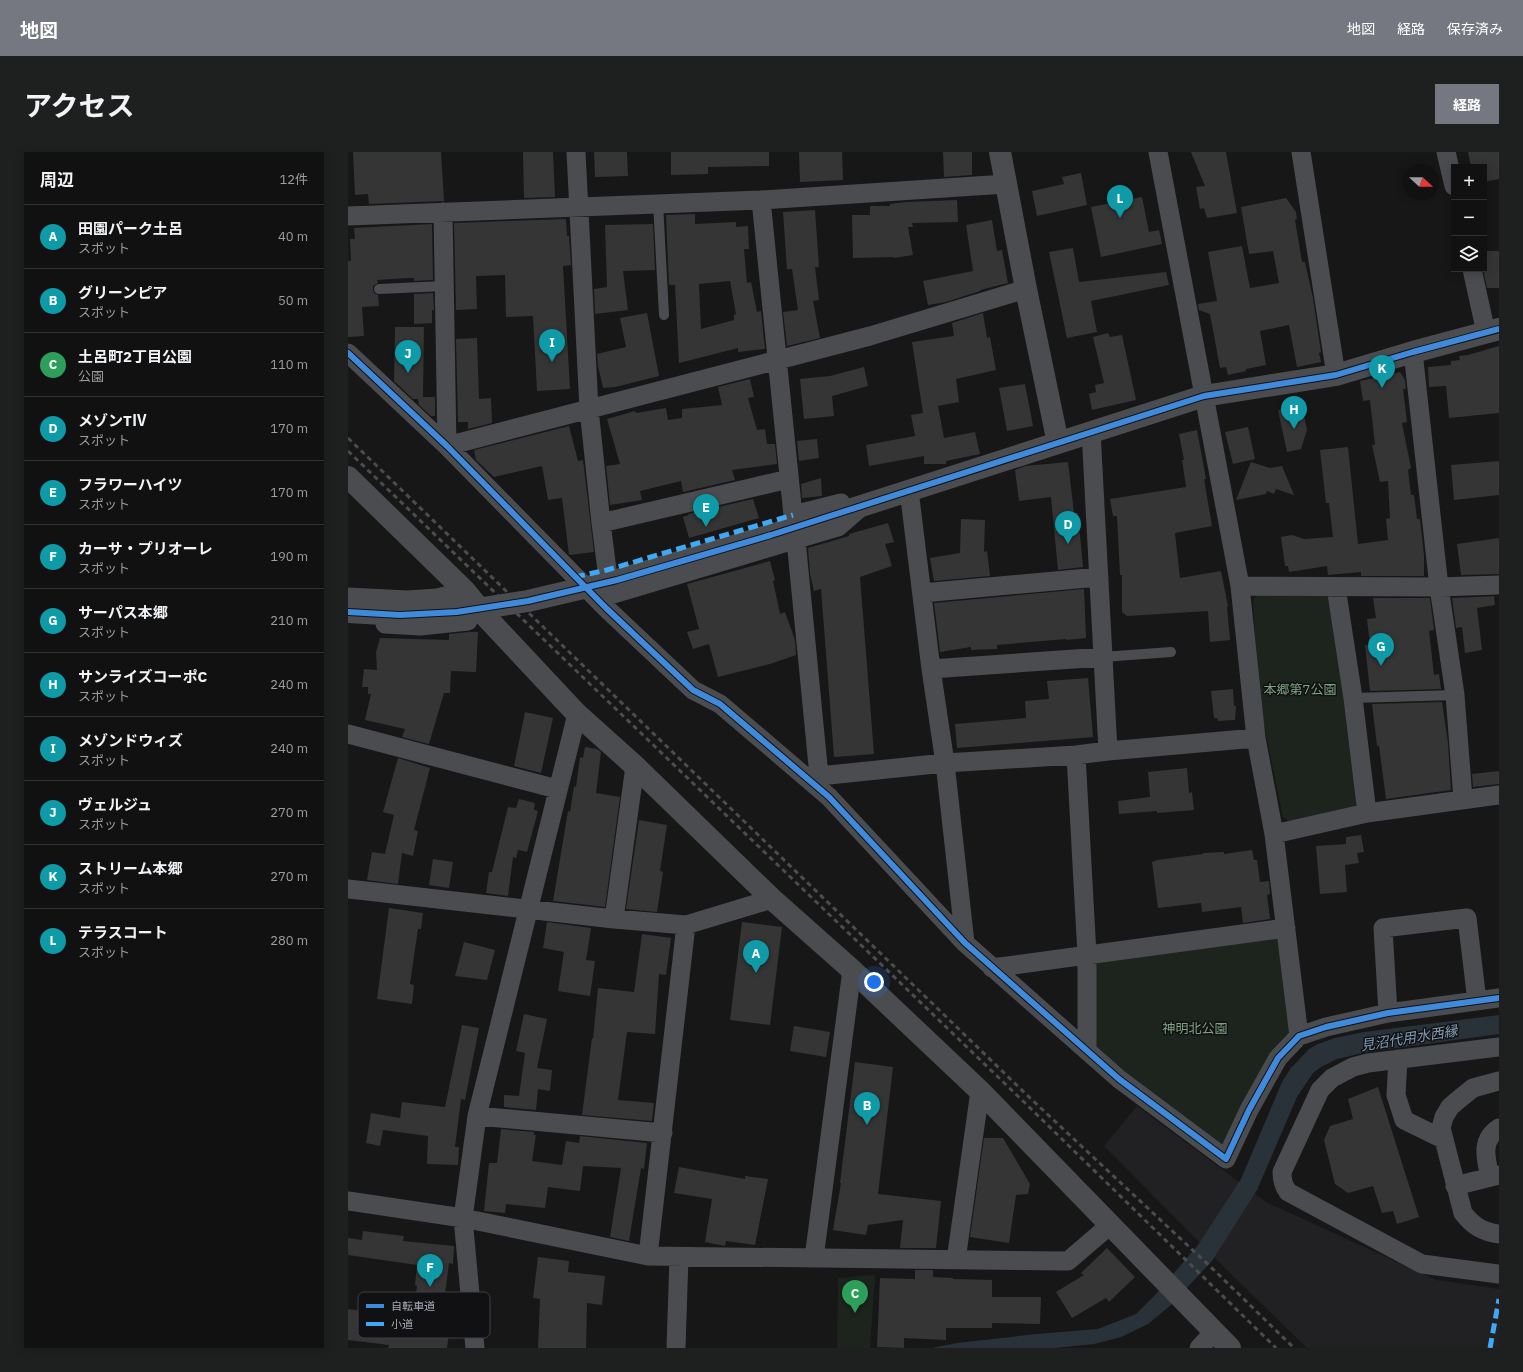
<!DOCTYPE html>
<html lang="ja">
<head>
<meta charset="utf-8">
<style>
  :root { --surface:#111; --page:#1e1f1f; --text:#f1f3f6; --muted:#9c9d9f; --line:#303131; --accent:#757880 }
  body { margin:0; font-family:"IBM Plex Sans","Noto Sans JP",sans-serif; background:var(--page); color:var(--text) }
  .controls { position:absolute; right:12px; top:12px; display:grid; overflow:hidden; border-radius:0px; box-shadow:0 2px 10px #0003 }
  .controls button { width:36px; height:36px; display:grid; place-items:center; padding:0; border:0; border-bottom:1px solid var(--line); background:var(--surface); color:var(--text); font:20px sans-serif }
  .compass { position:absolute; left:1055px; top:12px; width:36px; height:36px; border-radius:50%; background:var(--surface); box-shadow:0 2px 10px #0003; rotate:111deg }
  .you { position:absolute; left:526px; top:830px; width:14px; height:14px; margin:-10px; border:3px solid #fff; border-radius:50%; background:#1a73e8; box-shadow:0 0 0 6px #1a73e833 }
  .badge { display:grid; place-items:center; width:26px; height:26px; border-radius:50%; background:var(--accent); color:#fff; font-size:13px; font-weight:700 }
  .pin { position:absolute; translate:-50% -33px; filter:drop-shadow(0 1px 2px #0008) }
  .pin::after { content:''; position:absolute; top:21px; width:14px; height:12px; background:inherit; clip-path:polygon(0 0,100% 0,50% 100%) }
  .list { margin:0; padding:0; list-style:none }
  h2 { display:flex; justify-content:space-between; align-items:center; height:52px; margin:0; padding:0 16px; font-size:17px }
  h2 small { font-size:13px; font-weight:400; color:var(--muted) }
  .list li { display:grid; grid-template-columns:26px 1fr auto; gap:12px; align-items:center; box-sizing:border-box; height:64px; padding:0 16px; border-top:1px solid var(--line) }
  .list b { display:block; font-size:15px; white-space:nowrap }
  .list p { margin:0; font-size:13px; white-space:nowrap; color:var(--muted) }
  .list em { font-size:13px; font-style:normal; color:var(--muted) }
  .icon { flex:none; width:22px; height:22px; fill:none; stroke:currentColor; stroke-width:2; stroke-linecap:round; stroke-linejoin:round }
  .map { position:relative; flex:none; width:1151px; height:1196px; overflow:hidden; border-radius:0px }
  header { display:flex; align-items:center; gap:24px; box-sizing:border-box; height:56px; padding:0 20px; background:var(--accent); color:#fff }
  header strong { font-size:19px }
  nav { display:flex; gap:22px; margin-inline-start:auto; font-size:14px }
  .intro { display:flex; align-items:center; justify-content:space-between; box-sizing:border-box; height:96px; padding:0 24px }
  h1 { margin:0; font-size:28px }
  .button { padding:10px 18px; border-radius:0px; background:var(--accent); color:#fff; font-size:14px; font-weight:700 }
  main { display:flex; gap:24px; padding:0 24px }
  aside { flex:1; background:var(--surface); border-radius:0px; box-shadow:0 2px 10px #0003 }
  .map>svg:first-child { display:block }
  .built { fill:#212123 }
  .green { fill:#1d241e }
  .water { fill:#2a3239 }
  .building { fill:#353536; fill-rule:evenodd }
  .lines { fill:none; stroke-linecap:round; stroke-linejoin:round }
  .service { stroke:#4b4c50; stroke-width:10 }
  .minor { stroke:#4b4c50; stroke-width:19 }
  .tertiary { stroke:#4b4c50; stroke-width:22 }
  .rail { stroke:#4b4c4f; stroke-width:3; stroke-dasharray:5 4; stroke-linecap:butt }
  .tertiary-bridge { stroke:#4b4c50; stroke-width:22 }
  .quiet { stroke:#3fa9f5; stroke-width:5; stroke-dasharray:10 5; stroke-linecap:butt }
  .cycleway-casing { stroke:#111113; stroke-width:8 }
  .cycleway { stroke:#408adc; stroke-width:6 }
  .labels { text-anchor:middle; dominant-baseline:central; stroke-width:3; stroke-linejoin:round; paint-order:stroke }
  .park-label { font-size:13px; fill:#7fa381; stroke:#111113 }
  .water-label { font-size:14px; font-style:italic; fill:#7f9bb3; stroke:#111113 }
  .key { fill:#111113; stroke:#3e4045; stroke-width:1 }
  .key-label { font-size:11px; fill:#a8adb8 }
</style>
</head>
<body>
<header>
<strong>地図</strong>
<nav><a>地図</a><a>経路</a><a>保存済み</a></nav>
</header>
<div class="intro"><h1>アクセス</h1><a class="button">経路</a></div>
<main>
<aside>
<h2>周辺<small>12件</small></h2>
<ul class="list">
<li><span class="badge" style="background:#0f9aa8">A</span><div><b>田園パーク土呂</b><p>スポット</p></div><em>40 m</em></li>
<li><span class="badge" style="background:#0f9aa8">B</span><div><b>グリーンピア</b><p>スポット</p></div><em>50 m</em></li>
<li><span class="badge" style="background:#2e9e5b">C</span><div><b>土呂町2丁目公園</b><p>公園</p></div><em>110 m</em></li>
<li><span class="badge" style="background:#0f9aa8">D</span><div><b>メゾンTⅣ</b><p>スポット</p></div><em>170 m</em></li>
<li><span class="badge" style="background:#0f9aa8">E</span><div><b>フラワーハイツ</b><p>スポット</p></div><em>170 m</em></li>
<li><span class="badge" style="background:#0f9aa8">F</span><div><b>カーサ・プリオーレ</b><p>スポット</p></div><em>190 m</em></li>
<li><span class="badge" style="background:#0f9aa8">G</span><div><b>サーパス本郷</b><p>スポット</p></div><em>210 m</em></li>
<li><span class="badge" style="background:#0f9aa8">H</span><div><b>サンライズコーポC</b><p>スポット</p></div><em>240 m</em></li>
<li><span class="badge" style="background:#0f9aa8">I</span><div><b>メゾンドウィズ</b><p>スポット</p></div><em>240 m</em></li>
<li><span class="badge" style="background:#0f9aa8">J</span><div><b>ヴェルジュ</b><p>スポット</p></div><em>270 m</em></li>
<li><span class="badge" style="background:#0f9aa8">K</span><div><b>ストリーム本郷</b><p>スポット</p></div><em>270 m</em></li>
<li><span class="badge" style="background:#0f9aa8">L</span><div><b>テラスコート</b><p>スポット</p></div><em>280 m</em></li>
</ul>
</aside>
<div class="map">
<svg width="1151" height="1196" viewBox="0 0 1151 1196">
  <rect width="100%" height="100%" fill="#171717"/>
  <path class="built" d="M 789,954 L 918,1050 L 1088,1128 L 1151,1137 L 1151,1196 L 959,1196 L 884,1123 L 756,994 Z"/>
  <path class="green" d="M 909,442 L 984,443 L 1010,655 L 944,672 L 935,665 L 910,544 L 905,449 Z
    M 938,776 L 951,884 L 878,1007 L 739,899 L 739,803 Z
    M 527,1123 L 522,1196 L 489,1196 L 490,1126 Z"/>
  <path class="water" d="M 1151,863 L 1151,882 L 1019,900 L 989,907 L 973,915 L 965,921 L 949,945 L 909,1038 L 864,1109 L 823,1153 L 800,1172 L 773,1185 L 746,1192 L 707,1196 L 584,1196 L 609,1191 L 689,1182 L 750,1177 L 788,1162 L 808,1142 L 850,1093 L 893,1027 L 934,930 L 943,916 L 961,897 L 970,892 L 987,886 L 1016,880 Z"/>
  <path class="building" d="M 5,0 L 93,0 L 96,49 L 21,52 L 20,42 L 7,43 Z
    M 175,0 L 205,0 L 207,45 L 176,46 Z
    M 246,0 L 279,0 L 280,24 L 247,25 Z
    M 323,0 L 421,0 L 421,14 L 360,15 L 360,22 L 323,23 Z
    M 451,0 L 494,0 L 495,28 L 452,30 Z
    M 595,0 L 624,0 L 624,23 L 596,25 Z
    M 843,0 L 878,0 L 889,61 L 859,66 L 856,56 L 852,57 L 848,35 L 857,34 Z
    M 1120,0 L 1151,0 L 1151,27 L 1136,30 L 1136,15 L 1123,15 Z
    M 733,21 L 739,53 L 689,64 L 684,39 L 716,32 L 714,25 Z
    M 794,45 L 801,80 L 811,78 L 814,92 L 753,105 L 743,55 Z
    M 938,46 L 948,60 L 949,67 L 947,68 L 954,110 L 957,110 L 965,146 L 973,200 L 971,201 L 973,210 L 949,215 L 941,173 L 912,179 L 918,213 L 898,217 L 898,219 L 880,223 L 878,215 L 872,216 L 862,162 L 851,158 L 850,152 L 869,149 L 860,100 L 894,94 L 902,136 L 931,131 L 925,99 L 901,102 L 893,55 Z
    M 609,48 L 610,70 L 564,71 L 565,75 L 560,75 L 565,103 L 546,106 L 546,105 L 505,106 L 504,63 L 522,63 L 522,54 L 542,54 L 542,52 L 558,50 Z
    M 467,58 L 471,115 L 467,115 L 471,148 L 465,149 L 472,186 L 439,194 L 435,160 L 450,158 L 444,117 L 439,117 L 435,60 Z
    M 347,62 L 347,72 L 388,70 L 388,75 L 400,74 L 401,97 L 396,97 L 399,131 L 403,130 L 409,160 L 413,159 L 417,197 L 390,200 L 390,196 L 331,211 L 327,133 L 321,133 L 318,63 ZM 382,129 L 388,162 L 386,163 L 386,168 L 353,177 L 351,132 Z
    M 218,67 L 219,84 L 221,84 L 223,113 L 215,114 L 222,237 L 189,239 L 185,164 L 158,165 L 157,123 L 128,124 L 129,157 L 108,158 L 106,71 Z
    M 644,68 L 649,99 L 654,98 L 660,131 L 632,138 L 632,139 L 598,150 L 580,153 L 575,129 L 625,119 L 618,73 Z
    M 84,72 L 85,128 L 66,129 L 66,126 L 60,126 L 29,128 L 30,131 L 25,134 L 25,138 L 26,141 L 30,143 L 31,154 L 14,155 L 16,184 L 0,185 L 0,109 L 3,109 L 2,87 L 7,87 L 6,76 Z
    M 305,72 L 307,118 L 275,119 L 280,158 L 247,162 L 246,137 L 259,135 L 257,73 Z
    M 725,96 L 731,130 L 818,120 L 821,133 L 743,149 L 749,180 L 719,186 L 701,100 Z
    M 1137,99 L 1151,99 L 1151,136 L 1139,136 L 1136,122 Z
    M 85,141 L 86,158 L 84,158 L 84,171 L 66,172 L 66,142 Z
    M 299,161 L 311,224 L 267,235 L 255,236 L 250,214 L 249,202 L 278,195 L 272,166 Z
    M 635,161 L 639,186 L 642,185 L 648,218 L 608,227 L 611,250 L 590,254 L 596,286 L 627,280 L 632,302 L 598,309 L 598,312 L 576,312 L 576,304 L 521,314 L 518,293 L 567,284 L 563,263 L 575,261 L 564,190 L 606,184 L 604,171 Z
    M 47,175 L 76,175 L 75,245 L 87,245 L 87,264 L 83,264 L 71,253 L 70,247 L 65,247 L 46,229 Z
    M 760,181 L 762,185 L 774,183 L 788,248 L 744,258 L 741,242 L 748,240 L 747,233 L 756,231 L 745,185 Z
    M 129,186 L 131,247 L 143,246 L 144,271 L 120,277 L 120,270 L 110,270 L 108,187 Z
    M 1151,194 L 1151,261 L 1101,266 L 1098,234 L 1081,235 L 1080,215 L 1103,213 L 1103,209 L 1112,208 L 1111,204 L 1120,203 Z
    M 516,215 L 520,234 L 484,244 L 486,264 L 456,267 L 452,227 L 482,224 Z
    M 1052,220 L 1057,228 L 1058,237 L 1055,237 L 1059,270 L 1054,271 L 1063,316 L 1060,318 L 1063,343 L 1066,343 L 1069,367 L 1072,367 L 1076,403 L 1076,424 L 1013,424 L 1013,420 L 980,423 L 979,414 L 941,420 L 940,414 L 937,414 L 933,385 L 944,383 L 956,387 L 985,385 L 981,351 L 978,351 L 972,298 L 1000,295 L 1010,392 L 1040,388 L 1038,367 L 1042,366 L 1040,329 L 1032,330 L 1024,293 L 1027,293 L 1022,248 L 1015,249 L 1012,229 Z
    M 402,227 L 406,245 L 400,246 L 409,278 L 417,277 L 419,292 L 427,292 L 429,312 L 384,318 L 387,328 L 335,340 L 333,329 L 292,339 L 294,348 L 262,353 L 258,314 L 272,312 L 259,267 L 287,259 L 288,261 L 318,256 L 320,268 L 334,266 L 334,257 L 374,253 L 370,235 Z
    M 677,232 L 685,274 L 659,279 L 651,236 Z
    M 954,253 L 959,278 L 953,297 L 939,300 L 930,258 Z
    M 221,274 L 230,309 L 235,308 L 246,400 L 221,403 L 214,346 L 200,348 L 194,314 L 146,325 L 128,308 L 126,298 Z
    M 900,275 L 907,307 L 885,312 L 877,280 Z
    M 849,278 L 858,327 L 856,327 L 864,374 L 827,381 L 832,426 L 873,419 L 880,454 L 879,455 L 882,488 L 862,490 L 860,459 L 779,464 L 774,460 L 774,423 L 772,423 L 769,364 L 765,364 L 762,347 L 838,335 L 834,308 L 836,308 L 831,282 Z
    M 469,287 L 471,306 L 451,309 L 449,289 Z
    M 1151,309 L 1151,343 L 1106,348 L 1103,313 Z
    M 720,310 L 726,361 L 730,361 L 735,415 L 710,418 L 703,345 L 671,349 L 667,318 L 677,314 Z
    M 903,310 L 922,316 L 934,314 L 946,343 L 928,337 L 926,342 L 919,339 L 918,342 L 888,348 Z
    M 473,326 L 474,344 L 454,346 L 453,332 Z
    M 405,347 L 411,366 L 341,386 L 335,365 L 341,363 L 340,362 Z
    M 613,367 L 637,368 L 636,400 L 639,399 L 642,424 L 586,429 L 582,406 L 612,401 Z
    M 540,371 L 546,390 L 537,392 L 544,414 L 512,425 L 526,602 L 486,605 L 473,437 L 466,439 L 462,422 L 460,396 L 501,384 L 501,382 Z
    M 1151,386 L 1151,422 L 1113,423 L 1109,392 Z
    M 422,409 L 427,428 L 425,429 L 432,462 L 437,460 L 447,488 L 448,503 L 422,512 L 370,525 L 361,492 L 345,497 L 339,480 L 351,477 L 339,432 Z
    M 736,437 L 738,486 L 718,488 L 718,487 L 649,493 L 649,497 L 623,498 L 623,495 L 592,500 L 586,451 Z
    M 1146,444 L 1147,453 L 1129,456 L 1134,498 L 1117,501 L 1114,475 L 1108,476 L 1104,446 L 1151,444 Z
    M 1025,446 L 1082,446 L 1086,478 L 1081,479 L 1086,523 L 1091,522 L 1093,537 L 1022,539 L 1017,493 L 1022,493 L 1019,467 L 1028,466 Z
    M 121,480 L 130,480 L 128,520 L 103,519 L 102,541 L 96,541 L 81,592 L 54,585 L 57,577 L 17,568 L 23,542 L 20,542 L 20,535 L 14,535 L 16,517 L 29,518 L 28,500 L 32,486 L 101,488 L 101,482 Z
    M 740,526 L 745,585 L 609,596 L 607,572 L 678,566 L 677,549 L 701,547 L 699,529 Z
    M 885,537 L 886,554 L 888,554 L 887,568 L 870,569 L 869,566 L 866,566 L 863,539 Z
    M 1094,550 L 1100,591 L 1103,638 L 1038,647 L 1031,594 L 1029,594 L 1024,552 Z
    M 177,560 L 205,566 L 193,621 L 166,614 Z
    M 237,595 L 249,597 L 253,600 L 248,641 L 272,645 L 257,755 L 205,749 L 220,659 L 222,660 L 226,634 L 228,635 L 232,605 L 235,606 Z
    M 50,606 L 82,616 L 66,678 L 70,679 L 65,704 L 54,701 L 50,732 L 19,728 L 24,700 L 37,702 L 46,663 L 35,660 Z
    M 839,616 L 841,641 L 844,640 L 846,658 L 809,661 L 809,659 L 771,662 L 770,649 L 802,645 L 800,620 Z
    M 1151,619 L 1151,632 L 1125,635 L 1124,622 Z
    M 171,647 L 187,651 L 186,658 L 190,659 L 179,700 L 170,698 L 168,706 L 165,705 L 160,744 L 138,741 L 141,720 L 144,720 L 160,655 L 168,656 Z
    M 291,668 L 319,673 L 312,719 L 315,720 L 309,760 L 278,757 Z
    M 1013,683 L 1016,700 L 1009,701 L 1011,711 L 997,713 L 999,740 L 972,742 L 968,694 L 998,692 L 998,685 Z
    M 904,698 L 906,708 L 909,708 L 912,730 L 921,729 L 922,742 L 919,743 L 922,767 L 895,771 L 893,755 L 854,760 L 853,751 L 810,756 L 804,710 L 809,708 L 855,702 L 855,701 L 876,700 L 876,702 Z
    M 85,707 L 105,710 L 101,736 L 81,733 Z
    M 41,756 L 75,761 L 73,777 L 70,777 L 62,832 L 66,833 L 64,852 L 29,847 Z
    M 199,770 L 243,776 L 238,808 L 247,809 L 242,844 L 210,839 L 216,800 L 195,796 Z
    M 394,770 L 434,775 L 422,873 L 382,868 Z
    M 294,782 L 323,786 L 318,823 L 311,822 L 307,882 L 279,880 L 270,948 L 306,951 L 304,969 L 234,963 L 244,886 L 245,887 L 250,836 L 286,840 Z
    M 116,790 L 147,798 L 139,828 L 107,824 Z
    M 176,862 L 199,867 L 189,916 L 204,918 L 202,939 L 190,937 L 188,958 L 156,955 L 156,943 L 171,944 L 177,901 L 168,899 Z
    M 114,873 L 131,876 L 117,948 L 113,947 L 107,995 L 111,995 L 110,1013 L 79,1012 L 80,984 L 35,978 L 32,994 L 18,991 L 23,961 L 52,966 L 54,950 L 97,955 Z
    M 446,874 L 482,880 L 478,905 L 442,899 Z
    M 507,910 L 545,915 L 530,1042 L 593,1049 L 588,1096 L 552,1096 L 555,1068 L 520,1073 L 518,1083 L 485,1078 L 493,1031 L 492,1031 Z
    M 1030,935 L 1071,1065 L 1049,1072 L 1045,1059 L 1034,1061 L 1025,1034 L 1000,1041 L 987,1032 L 976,988 L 982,974 L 1005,967 L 1000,947 Z
    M 153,977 L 186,980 L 186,983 L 188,983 L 184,1009 L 214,1013 L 218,989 L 231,991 L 232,984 L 299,991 L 296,1017 L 293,1016 L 281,1089 L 262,1085 L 273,1016 L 235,1014 L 232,1039 L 200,1035 L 197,1056 L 158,1052 L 157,1061 L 136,1059 L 141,1011 L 149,1011 Z
    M 636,986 L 655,986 L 682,1032 L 680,1042 L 668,1043 L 661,1091 L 622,1085 Z
    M 331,1015 L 397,1027 L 397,1024 L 420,1027 L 407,1093 L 378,1089 L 377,1094 L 357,1090 L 364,1047 L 326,1041 Z
    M 15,1079 L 56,1084 L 55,1089 L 106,1094 L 105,1112 L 101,1111 L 93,1173 L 102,1174 L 99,1196 L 40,1196 L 41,1193 L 0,1188 L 0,1157 L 65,1165 L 69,1134 L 67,1133 L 69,1113 L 0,1103 L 0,1086 L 14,1088 Z
    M 759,1096 L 787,1125 L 761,1150 L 758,1146 L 724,1166 L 708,1140 L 736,1123 L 733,1121 Z
    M 190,1105 L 221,1109 L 220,1120 L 257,1124 L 254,1153 L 239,1151 L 238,1196 L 190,1196 L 192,1147 L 185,1146 Z
    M 567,1118 L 585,1118 L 585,1125 L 605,1126 L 605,1127 L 644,1128 L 644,1145 L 693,1145 L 692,1172 L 644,1171 L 644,1176 L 598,1176 L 598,1188 L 556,1186 L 556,1196 L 529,1195 L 532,1126 L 567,1127 Z"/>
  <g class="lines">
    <path class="service" d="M 310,51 L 316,163
      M 31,137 L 96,134
      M 755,505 L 823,500
      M 1005,546 L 1107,543"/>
    <path class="minor" d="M 228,0 L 241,257 L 253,371 L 259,418
      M 810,0 L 892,434 L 908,586 L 926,682 L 951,884
      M 953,0 L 988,223
      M 1098,0 L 1106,34
      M 413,48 L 445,363 L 493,351
      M 95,60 L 99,294 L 522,184 L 678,137
      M 0,64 L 413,48 L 658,32
      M 1124,117 L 1138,181
      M 1065,200 L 1091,435 L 1107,543 L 1115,647
      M 0,201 L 99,294 L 258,456 L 345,538 L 372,552 L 481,645 L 617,791 L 771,927 L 878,1007 L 901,958 L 930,906 L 951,884 L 978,875 L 1040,861 L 1151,846
      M 743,279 L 760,599
      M 561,338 L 583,517 L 597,611 L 617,791
      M 253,371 L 441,327
      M 448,388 L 471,624
      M 892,434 L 1091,435 L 1151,433
      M 988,435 L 1005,546 L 1019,661
      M 574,441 L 751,425
      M 0,445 L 60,448 L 89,446 L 117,439
      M 249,447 L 490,375 L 514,354
      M 37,472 L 72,474 L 120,469
      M 583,517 L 755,505
      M 0,582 L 209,637
      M 728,603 L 739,803 L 739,899
      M 461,628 L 471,624 L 597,611 L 728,603 L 760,599 L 908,586
      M 926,682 L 1019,661 L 1151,643
      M 0,737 L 266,767 L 338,773 L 424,747
      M 266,767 L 287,614
      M 644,816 L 938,776
      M 1040,861 L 1035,776 L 1119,766 L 1129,849
      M 1151,895 L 1020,911 L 1005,915 L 984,926 L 972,938 L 934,1020 C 934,1028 935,1033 940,1040 L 1074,1112 L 1151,1122
      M 1050,907 L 1048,943 L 1056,968 L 1095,987
      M 1151,929 L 1125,936 L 1110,948 L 1102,955 L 1096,965 L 1093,976 L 1115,1061 C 1125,1074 1135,1080 1151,1082
      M 129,964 L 315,981
      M 1142,1025 C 1138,1007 1132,988 1151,976
      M 1107,1034 L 1151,1023
      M 0,1049 L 115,1066 L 300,1104 L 720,1109 L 762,1073
      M 300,1104 L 338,773
      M 466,1106 L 504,818
      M 608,1108 L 632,939
      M 127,1196 L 115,1066 L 129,964 L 229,562
      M 328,1196 L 331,1105
      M 851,1196 L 866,1180"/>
    <path class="tertiary" d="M 652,0 L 678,137 L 710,291
      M 0,325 L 117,439 L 139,466 L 229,562 L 287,614 L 424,747 L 504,818 L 632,939 L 882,1196
      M 423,383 L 856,244 L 988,223 L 1065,200 L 1151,177"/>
    <path class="rail" d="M 0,286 L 681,945 L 867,1119 L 946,1196
      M 0,299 L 677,951 L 928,1196"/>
    <path class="tertiary-bridge" d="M 0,460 L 52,463 L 109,460 L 180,449 L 269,428 L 423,383"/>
    <path class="quiet" d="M 227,425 L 259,418 L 445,363
      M 1142,1196 L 1151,1147"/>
    <g class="cycleway-casing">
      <path id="cycleway" d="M 0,201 L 99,294 L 258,456 L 345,538 L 372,552 L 481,645 L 617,791 L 771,927 L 878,1007 L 901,958 L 930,906 L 951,884 L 978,875 L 1040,861 L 1151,846
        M 0,460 L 52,463 L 109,460 L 180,449 L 269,428 L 423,383 L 856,244 L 988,223 L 1065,200 L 1151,177"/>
    </g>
    <use href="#cycleway" class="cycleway"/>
  </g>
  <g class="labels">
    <g class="park-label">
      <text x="952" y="537">本郷第7公園</text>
      <text x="847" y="876">神明北公園</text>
    </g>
    <g class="water-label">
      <text transform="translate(1061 886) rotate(-9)">見沼代用水西縁</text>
    </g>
  </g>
  <rect x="10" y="1140" width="132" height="46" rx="6" class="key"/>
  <rect x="18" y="1152" width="18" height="4" fill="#408adc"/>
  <rect x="18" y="1170" width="18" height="4" fill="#3fa9f5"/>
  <g class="key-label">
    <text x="43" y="1158">自転車道</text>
    <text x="43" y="1176">小道</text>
  </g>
</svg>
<div class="controls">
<button>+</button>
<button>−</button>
<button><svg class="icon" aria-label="layers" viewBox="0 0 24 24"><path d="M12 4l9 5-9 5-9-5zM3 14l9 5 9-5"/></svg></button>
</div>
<svg class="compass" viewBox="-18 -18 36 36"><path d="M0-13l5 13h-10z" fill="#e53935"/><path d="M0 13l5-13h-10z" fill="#9c9d9f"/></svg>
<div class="you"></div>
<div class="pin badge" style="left:408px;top:821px;background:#0f9aa8">A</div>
<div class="pin badge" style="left:519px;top:973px;background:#0f9aa8">B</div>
<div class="pin badge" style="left:507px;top:1161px;background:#2e9e5b">C</div>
<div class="pin badge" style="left:720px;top:392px;background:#0f9aa8">D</div>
<div class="pin badge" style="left:358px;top:375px;background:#0f9aa8">E</div>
<div class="pin badge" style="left:82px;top:1135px;background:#0f9aa8">F</div>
<div class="pin badge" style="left:1033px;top:514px;background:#0f9aa8">G</div>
<div class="pin badge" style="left:946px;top:277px;background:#0f9aa8">H</div>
<div class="pin badge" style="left:204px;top:210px;background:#0f9aa8">I</div>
<div class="pin badge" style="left:60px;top:221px;background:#0f9aa8">J</div>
<div class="pin badge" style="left:1034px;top:236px;background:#0f9aa8">K</div>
<div class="pin badge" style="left:772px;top:66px;background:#0f9aa8">L</div>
</div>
</main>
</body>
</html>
